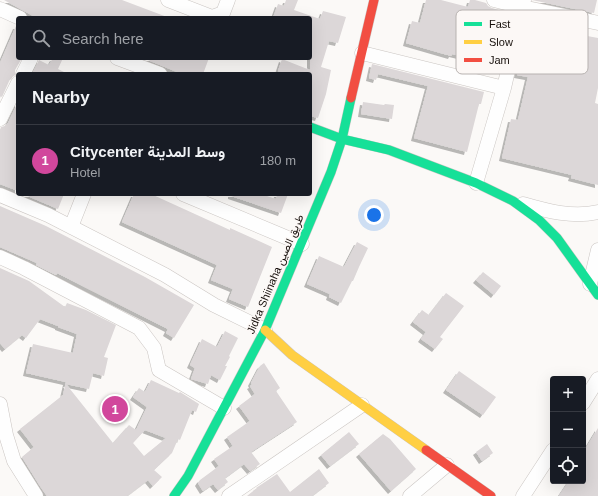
<!DOCTYPE html>
<html lang="en">
<head>
<meta charset="utf-8">
<style>
  :root { --surface:#171b24; --page:#20242c; --text:#f1f3f6; --muted:#9ea1a6; --line:#363941; --accent:#b3b2b2 }
  body { margin:0; font-family:Helvetica,Vazirmatn,sans-serif; background:var(--page); color:var(--text) }
  .controls { position:absolute; right:12px; bottom:12px; display:grid; overflow:hidden; border-radius:4px; box-shadow:0 4px 16px #0002 }
  .controls button { width:36px; height:36px; display:grid; place-items:center; padding:0; border:0; border-bottom:1px solid var(--line); background:var(--surface); color:var(--text); font:20px sans-serif }
  .you { position:absolute; left:374px; top:215px; width:14px; height:14px; margin:-10px; border:3px solid #fff; border-radius:50%; background:#1a73e8; box-shadow:0 0 0 6px #1a73e833 }
  .badge { display:grid; place-items:center; width:26px; height:26px; border-radius:50%; background:var(--accent); color:#fff; font-size:13px; font-weight:700 }
  .pin { position:absolute; translate:-50% -50%; border:2px solid #fff; box-shadow:0 1px 4px #0006 }
  .list { margin:0; padding:0; list-style:none }
  h2 { display:flex; justify-content:space-between; align-items:center; height:52px; margin:0; padding:0 16px; font-size:17px }
  h2 small { font-size:13px; font-weight:400; color:var(--muted) }
  .list li { display:grid; grid-template-columns:26px 1fr auto; gap:12px; align-items:center; box-sizing:border-box; height:72px; padding:0 16px; border-top:1px solid var(--line) }
  .list b { display:block; font-size:15px; white-space:nowrap }
  .list p { margin:0; font-size:13px; white-space:nowrap; color:var(--muted) }
  .list em { font-size:13px; font-style:normal; color:var(--muted) }
  .icon { flex:none; width:22px; height:22px; fill:none; stroke:currentColor; stroke-width:2; stroke-linecap:round; stroke-linejoin:round }
  .map { position:relative; flex:none; width:598px; height:496px; overflow:hidden }
  .search { position:absolute; background:var(--surface); box-shadow:0 4px 16px #0002; left:16px; top:16px; width:296px; height:44px; display:flex; align-items:center; gap:10px; box-sizing:border-box; padding:0 14px; border-radius:4px; color:var(--muted); font-size:15px }
  .panel { position:absolute; background:var(--surface); box-shadow:0 4px 16px #0002; left:16px; top:72px; width:296px; height:124px; border-radius:4px }
  .map>svg:first-child { display:block }
  .building { fill:#dcd7d8; fill-rule:evenodd; filter:url(#shadow) }
  .lines { fill:none; stroke-linecap:round; stroke-linejoin:round }
  .street-casing { stroke:#cbc6c3; stroke-width:15 }
  .fast-casing { stroke:#cbc6c3; stroke-width:10 }
  .slow-casing { stroke:#cbc6c3; stroke-width:10 }
  .jam-casing { stroke:#cbc6c3; stroke-width:10 }
  .street { stroke:#fefefe; stroke-width:14 }
  .fast { stroke:#16e098; stroke-width:9 }
  .slow { stroke:#ffcf43; stroke-width:9 }
  .jam { stroke:#f24e42; stroke-width:9 }
  .labels { text-anchor:middle; dominant-baseline:central; stroke-width:3; stroke-linejoin:round; paint-order:stroke }
  .street-label { font-size:11px; fill:#17100c; stroke:#fcf8f6 }
  .key { fill:#fcf8f6; stroke:#b7b2b0; stroke-width:1 }
  .key-label { font-size:11px; fill:#17100c }
</style>
</head>
<body>
<div class="map">
<svg width="598" height="496" viewBox="0 0 598 496">
  <defs>
    <filter id="shadow"><feDropShadow dx="-3" dy="3" stdDeviation="0" flood-color="#0004"/></filter>
  </defs>
  <rect width="100%" height="100%" fill="#fbf9f7"/>
  <path class="building" d="M 4,0 L 122,0 L 167,17 L 167,18 L 37,18 Z
    M 286,0 L 298,0 L 294,10 L 320,19 L 323,11 L 346,17 L 338,43 L 329,41 L 321,67 L 331,70 L 326,94 L 318,118 L 310,116 L 310,74 L 286,74 L 278,71 L 282,59 L 310,70 L 310,18 L 273,18 L 278,4 L 284,6 Z
    M 426,0 L 441,0 L 468,7 L 470,0 L 475,0 L 486,3 L 488,6 L 492,8 L 502,11 L 497,34 L 504,36 L 497,65 L 452,54 L 451,56 L 406,43 L 412,21 L 420,23 Z
    M 532,0 L 597,0 L 594,13 Z
    M 529,17 L 583,29 L 582,35 L 598,38 L 598,88 L 595,103 L 598,104 L 598,185 L 571,178 L 572,175 L 502,158 L 511,119 L 518,120 L 528,77 L 517,75 Z
    M 16,26 L 18,26 L 18,58 L 22,58 L 15,70 L 15,75 L 10,79 L 2,97 L 0,96 L 0,63 Z
    M 53,58 L 63,58 L 58,69 L 68,74 L 32,74 L 39,60 L 49,65 Z
    M 143,58 L 209,58 L 203,74 L 182,74 Z
    M 372,64 L 484,92 L 481,104 L 479,104 L 467,152 L 414,138 L 428,86 L 378,74 L 376,80 L 369,78 Z
    M 18,102 L 18,191 L 0,184 L 0,130 L 1,127 L 5,126 L 8,123 Z
    M 363,102 L 384,105 L 385,104 L 394,105 L 392,119 L 361,114 Z
    M 23,194 L 64,194 L 58,209 Z
    M 134,194 L 151,194 L 230,230 L 230,228 L 272,247 L 248,307 L 229,299 L 233,289 L 211,280 L 217,265 L 122,222 Z
    M 231,194 L 261,194 L 276,199 L 277,194 L 288,194 L 281,213 L 231,196 Z
    M 0,206 L 46,226 L 145,277 L 194,305 L 174,338 L 166,333 L 168,329 L 57,273 L 56,275 L 36,265 L 37,263 L 0,247 Z
    M 357,242 L 368,248 L 359,267 L 353,281 L 352,281 L 341,303 L 329,297 L 330,294 L 307,284 L 319,256 L 344,267 Z
    M 0,268 L 29,281 L 65,307 L 67,303 L 86,310 L 116,325 L 104,357 L 108,358 L 104,376 L 93,373 L 89,389 L 66,384 L 113,443 L 129,425 L 136,430 L 147,407 L 133,397 L 139,388 L 145,392 L 151,380 L 179,393 L 180,392 L 199,404 L 196,412 L 192,410 L 180,440 L 178,439 L 172,453 L 154,470 L 162,477 L 153,486 L 148,480 L 127,496 L 47,496 L 40,486 L 22,457 L 34,447 L 20,429 L 63,395 L 66,382 L 26,373 L 33,344 L 73,353 L 77,334 L 58,327 L 58,326 L 40,319 L 26,338 L 22,335 L 5,349 L 0,343 ZM 145,430 L 166,438 L 144,456 L 133,443 Z
    M 483,272 L 501,286 L 494,295 L 476,280 Z
    M 446,293 L 464,306 L 440,337 L 443,339 L 435,349 L 421,339 L 426,332 L 413,322 L 422,310 L 429,315 Z
    M 225,331 L 238,338 L 229,356 L 230,357 L 225,366 L 227,366 L 220,380 L 211,375 L 208,384 L 191,379 L 195,368 L 190,365 L 202,339 L 217,347 Z
    M 264,363 L 280,388 L 276,391 L 297,422 L 251,452 L 260,464 L 250,471 L 244,464 L 225,478 L 228,482 L 218,490 L 213,484 L 203,491 L 198,483 L 200,480 L 219,466 L 214,459 L 233,446 L 227,437 L 250,421 L 239,406 L 255,394 L 250,386 L 252,385 L 251,383 L 260,366 Z
    M 459,371 L 496,397 L 483,415 L 446,390 Z
    M 598,428 L 598,496 L 559,496 L 569,481 L 583,481 L 583,453 Z
    M 349,432 L 359,444 L 330,466 L 321,455 Z
    M 383,434 L 390,439 L 416,469 L 391,491 L 359,454 Z
    M 487,444 L 493,453 L 482,461 L 476,452 Z
    M 319,469 L 329,483 L 312,496 L 247,496 L 257,488 L 256,488 L 277,474 L 290,492 Z"/>
  <g class="lines">
    <g class="street-casing">
      <path id="street" d="M 168,0 L 212,17 L 223,13 L 228,0
        M 494,0 L 522,7 L 598,23
        M 0,9 L 20,18
        M 362,53 L 504,88
        M 117,58 L 160,74
        M 23,74 L 31,58
        M 0,119 L 18,83
        M 476,183 L 504,88 L 524,0
        M 183,194 L 302,244
        M 0,195 L 48,215 L 165,275 L 214,305 L 265,330
        M 523,204 C 547,211 573,218 598,212
        M 71,227 L 84,194
        M 0,257 L 24,268 L 139,328 L 154,348 L 159,370 L 224,408
        M 590,284 L 598,250
        M 583,403 L 598,379
        M 0,404 L 6,435 L 14,461 L 36,496
        M 229,496 L 362,405
        M 410,496 L 447,465
        M 523,496 L 553,450"/>
    </g>
    <g class="fast-casing">
      <path id="fast" d="M 310,127 L 342,139 L 389,150 L 476,183 L 513,201 L 539,220 L 557,238 L 598,295
        M 174,496 L 188,476 L 265,330 L 331,172 L 342,139 L 351,98"/>
    </g>
    <g class="slow-casing">
      <path id="slow" d="M 265,330 L 292,355 L 426,450"/>
    </g>
    <g class="jam-casing">
      <path id="jam" d="M 351,98 L 374,0
        M 426,450 L 491,496"/>
    </g>
    <use href="#street" class="street"/>
    <use href="#fast" class="fast"/>
    <use href="#slow" class="slow"/>
    <use href="#jam" class="jam"/>
  </g>
  <g class="labels">
    <g class="street-label">
      <text transform="translate(275 274) rotate(-67)">Jidka Shiinaha طريق الصين</text>
    </g>
  </g>
  <rect x="456" y="10" width="132" height="64" rx="6" class="key"/>
  <rect x="464" y="22" width="18" height="4" fill="#16e098"/>
  <rect x="464" y="40" width="18" height="4" fill="#ffcf43"/>
  <rect x="464" y="58" width="18" height="4" fill="#f24e42"/>
  <g class="key-label">
    <text x="489" y="28">Fast</text>
    <text x="489" y="46">Slow</text>
    <text x="489" y="64">Jam</text>
  </g>
</svg>
<div class="controls">
<button>+</button>
<button>−</button>
<button><svg class="icon" aria-label="locate" viewBox="0 0 24 24"><circle cx="12" cy="12" r="6"/><path d="M12 2v4M12 18v4M2 12h4M18 12h4"/></svg></button>
</div>
<div class="you"></div>
<div class="pin badge" style="left:115px;top:409px;background:#d1479c">1</div>
<div class="search"><svg class="icon" aria-label="search" viewBox="0 0 24 24"><circle cx="10" cy="10" r="6"/><path d="M15 15l6 6"/></svg>Search here</div>
<section class="panel">
<h2>Nearby<small></small></h2>
<ul class="list">
<li><span class="badge" style="background:#d1479c">1</span><div><b>Citycenter وسط المدينة</b><p>Hotel</p></div><em>180 m</em></li>
</ul>
</section>
</div>
</body>
</html>
